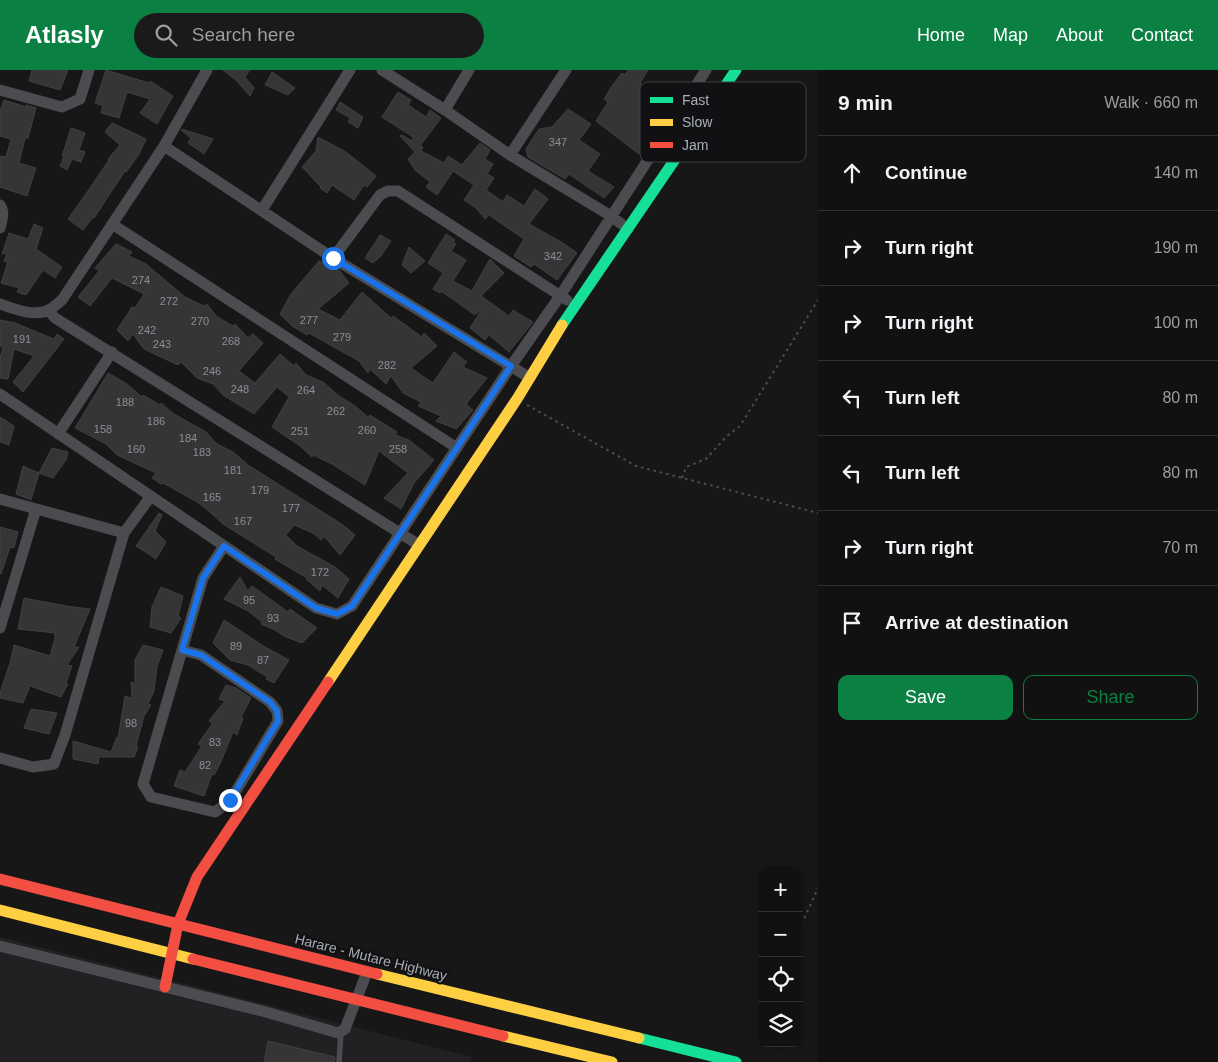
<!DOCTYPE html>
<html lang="en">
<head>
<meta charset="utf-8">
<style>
  :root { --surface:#111; --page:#1a1a1a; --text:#f1f3f6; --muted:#9c9d9f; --line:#303131; --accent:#0b8043 }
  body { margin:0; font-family:Arial,sans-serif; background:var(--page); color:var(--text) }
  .controls { position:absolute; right:15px; bottom:15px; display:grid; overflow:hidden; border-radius:10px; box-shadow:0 2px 8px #0003 }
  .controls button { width:45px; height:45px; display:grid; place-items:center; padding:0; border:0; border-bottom:1px solid var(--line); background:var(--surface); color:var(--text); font:25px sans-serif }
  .stop { position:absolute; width:15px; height:15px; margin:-11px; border:4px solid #1a73e8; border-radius:50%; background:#fff }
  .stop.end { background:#1a73e8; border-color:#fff; box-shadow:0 1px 5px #0008 }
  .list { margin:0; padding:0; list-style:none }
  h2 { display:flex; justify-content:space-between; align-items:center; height:65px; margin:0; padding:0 20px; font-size:21px }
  h2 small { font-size:16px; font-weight:400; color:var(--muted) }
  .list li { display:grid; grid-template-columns:32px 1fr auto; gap:15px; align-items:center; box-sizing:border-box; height:75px; padding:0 20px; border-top:1px solid var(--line) }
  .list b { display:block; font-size:19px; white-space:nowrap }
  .list em { font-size:16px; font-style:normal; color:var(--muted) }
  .actions { display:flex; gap:10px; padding:15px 20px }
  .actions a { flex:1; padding:11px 0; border:1px solid var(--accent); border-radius:10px; text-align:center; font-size:18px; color:var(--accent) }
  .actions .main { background:var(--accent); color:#fff }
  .icon { flex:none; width:28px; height:28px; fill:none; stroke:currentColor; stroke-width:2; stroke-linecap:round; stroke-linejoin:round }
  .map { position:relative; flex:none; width:818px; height:992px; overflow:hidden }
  header { display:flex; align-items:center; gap:30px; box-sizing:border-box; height:70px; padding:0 25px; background:var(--accent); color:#fff }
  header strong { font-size:24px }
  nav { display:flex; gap:28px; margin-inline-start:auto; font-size:18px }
  .search { width:350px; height:45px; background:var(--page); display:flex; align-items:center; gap:12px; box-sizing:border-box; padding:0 18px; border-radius:28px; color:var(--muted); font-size:19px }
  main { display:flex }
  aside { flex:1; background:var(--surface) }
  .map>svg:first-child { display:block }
  .built { fill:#212123 }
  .building { fill:#353536; stroke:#3f4043 }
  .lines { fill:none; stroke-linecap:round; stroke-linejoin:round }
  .path { stroke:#4d4e52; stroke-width:2; stroke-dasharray:2.5 4; stroke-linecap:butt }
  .lane { stroke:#4b4c50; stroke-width:5.5 }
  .street { stroke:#4b4c50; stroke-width:11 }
  .fast { stroke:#16e098; stroke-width:11 }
  .slow { stroke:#ffcf43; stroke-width:11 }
  .jam { stroke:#f24e42; stroke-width:11 }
  .route { stroke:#1a73e8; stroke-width:6 }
  .labels { text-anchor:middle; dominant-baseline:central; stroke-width:4.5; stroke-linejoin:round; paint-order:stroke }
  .number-label { font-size:11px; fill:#8b8f98 }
  .street-label { font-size:14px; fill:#a8adb8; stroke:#111113 }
  .key { fill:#111113; stroke:#3e4045; stroke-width:1 }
  .key-label { font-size:14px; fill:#a8adb8 }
</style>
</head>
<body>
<header>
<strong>Atlasly</strong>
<div class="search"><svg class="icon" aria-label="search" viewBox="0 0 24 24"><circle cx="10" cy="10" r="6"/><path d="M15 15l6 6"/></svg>Search here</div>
<nav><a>Home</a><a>Map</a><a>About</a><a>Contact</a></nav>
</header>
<main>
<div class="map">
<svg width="818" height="992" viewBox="0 0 818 992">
  <rect width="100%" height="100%" fill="#171717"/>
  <path class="built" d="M 0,867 L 472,987 L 470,992 L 0,992 Z"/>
  <path class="building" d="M 32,0 L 68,0 L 60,20 L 29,11 Z
    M 106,0 L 149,13 L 150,11 L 173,26 L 157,54 L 140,43 L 150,29 L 127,22 L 119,48 L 101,43 L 103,36 L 95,33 Z
    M 223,0 L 250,0 L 245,7 L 254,18 L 250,26 L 237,11 Z
    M 628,0 L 648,0 L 640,13 L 674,35 L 644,67 L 650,71 L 639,84 L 596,51 L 608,32 L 604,29 L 612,16 L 622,3 L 625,5 Z
    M 272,2 L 295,18 L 288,25 L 265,15 Z
    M 398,22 L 411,30 L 408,35 L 426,47 L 430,40 L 441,48 L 420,76 L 423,77 L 421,81 L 444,93 L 448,86 L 462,95 L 480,73 L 490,80 L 485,89 L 493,94 L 487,104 L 494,108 L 486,120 L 503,132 L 507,125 L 524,136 L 535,119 L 548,129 L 529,154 L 563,173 L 577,183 L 557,210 L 534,194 L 531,197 L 514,186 L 524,169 L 489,145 L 485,149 L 476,138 L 464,130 L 474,115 L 453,101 L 437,125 L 426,117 L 430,112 L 415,100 L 408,89 L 415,82 L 400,66 L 402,65 L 412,71 L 413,67 L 382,47 Z
    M 4,30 L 26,37 L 26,35 L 36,38 L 28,68 L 25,68 L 19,93 L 36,98 L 27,126 L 0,117 L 0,86 L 6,87 L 11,69 L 0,66 L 0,41 Z
    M 340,32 L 363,47 L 358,58 L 348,52 L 350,48 L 336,40 Z
    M 568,39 L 591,54 L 579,70 L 600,84 L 588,101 L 614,117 L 604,128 L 569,104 L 565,109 L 528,87 L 526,79 L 539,59 L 552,57 Z
    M 112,53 L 146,69 L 138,86 L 126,102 L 125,101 L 94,148 L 93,147 L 83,160 L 68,149 L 88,121 L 109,90 L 108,89 L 120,75 L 105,62 Z
    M 71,58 L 85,63 L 79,80 L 85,82 L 81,92 L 72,89 L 67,100 L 60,96 L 64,87 L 62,86 Z
    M 182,59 L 213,69 L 204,84 L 188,73 L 191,68 L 181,60 Z
    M 318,67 L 346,82 L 376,106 L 367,117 L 364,115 L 354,130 L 332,115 L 327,123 L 320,118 L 321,117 L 302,97 L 316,81 Z
    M 34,154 L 43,158 L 36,179 L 62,197 L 55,208 L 43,200 L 26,225 L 17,222 L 19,218 L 1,213 L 8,192 L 4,191 L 7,183 L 2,184 L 9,163 L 28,169 Z
    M 446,164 L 455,170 L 453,172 L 456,174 L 451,181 L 466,190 L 453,211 L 472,221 L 490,189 L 504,203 L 481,226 L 509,246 L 513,240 L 533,252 L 509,282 L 489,265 L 485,270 L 470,258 L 483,238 L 475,245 L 441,221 L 440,223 L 433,219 L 443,203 L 428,193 Z
    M 380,165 L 391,171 L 381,186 L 373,193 L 365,188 Z
    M 116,174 L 132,182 L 129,186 L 146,194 L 185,227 L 204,236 L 207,234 L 216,246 L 233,256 L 235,254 L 248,268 L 253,264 L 263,273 L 239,301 L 255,313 L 280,284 L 294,296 L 296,293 L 306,305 L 323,312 L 339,326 L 355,336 L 368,347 L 370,345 L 397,362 L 395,365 L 409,370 L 434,390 L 414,413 L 401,439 L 384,428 L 408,403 L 379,381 L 365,415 L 332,394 L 313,385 L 312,387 L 300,376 L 272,357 L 289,327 L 277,317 L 254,344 L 223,325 L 213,314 L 197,308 L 181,292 L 178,295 L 144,279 L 133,264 L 128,271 L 117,260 L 132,237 L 135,238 L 144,224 L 112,208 L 90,236 L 78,227 L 99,201 L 95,198 Z
    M 409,177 L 425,191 L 411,203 L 402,195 Z
    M 319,191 L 340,201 L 349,213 L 318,239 L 340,250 L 362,222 L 391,248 L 393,246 L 422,267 L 424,263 L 437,276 L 411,298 L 433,313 L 454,282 L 467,292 L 463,297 L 487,308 L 466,334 L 473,340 L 456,359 L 436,351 L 441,346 L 418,336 L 421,332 L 403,323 L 391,306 L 386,314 L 370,299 L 368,303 L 359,291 L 309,263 L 307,265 L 292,256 L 280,244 L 291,224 Z
    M 0,250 L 15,253 L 54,269 L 57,264 L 64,269 L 23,322 L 13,312 L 34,286 L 14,279 L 8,309 L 0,308 L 0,288 L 3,277 L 0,276 Z
    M 108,303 L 127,314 L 142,327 L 143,325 L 160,335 L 161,333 L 174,344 L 206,362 L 217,374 L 233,382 L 248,395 L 343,455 L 355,465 L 340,485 L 324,466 L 321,470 L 313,463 L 294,455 L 286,465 L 297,476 L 335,497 L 349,509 L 338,528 L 322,515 L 320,521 L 306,509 L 307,508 L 275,489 L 276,487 L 223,454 L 210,442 L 197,432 L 163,413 L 161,414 L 152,408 L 156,403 L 117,385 L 106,374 L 75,358 Z
    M 0,347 L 14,356 L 9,375 L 0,372 Z
    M 52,378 L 68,382 L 66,390 L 53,408 L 39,403 Z
    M 23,396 L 39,403 L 31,430 L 16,424 Z
    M 159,443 L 162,445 L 155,461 L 166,472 L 156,489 L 136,476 Z
    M 0,457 L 18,462 L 14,478 L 10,477 L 1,504 L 0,503 Z
    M 240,507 L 248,521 L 252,516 L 288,542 L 290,539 L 317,558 L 302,573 L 284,566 L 275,560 L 261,554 L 262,552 L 248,541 L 224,529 Z
    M 161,517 L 183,526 L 178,546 L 181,548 L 171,563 L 150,557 L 152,537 Z
    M 24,528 L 66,536 L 90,539 L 74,577 L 79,577 L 67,595 L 72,596 L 66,613 L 68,614 L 61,627 L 30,616 L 23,633 L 0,628 L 0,623 L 10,593 L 14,575 L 50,586 L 55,568 L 55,563 L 18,559 Z
    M 224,550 L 265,577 L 289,590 L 274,613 L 266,609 L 267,607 L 248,595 L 230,590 L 213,573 Z
    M 143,575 L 163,580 L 157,597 L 154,621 L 148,634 L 151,635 L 144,646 L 136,676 L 138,677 L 134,687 L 99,687 L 98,694 L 73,689 L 73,671 L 111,682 L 117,667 L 118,668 L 125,626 L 132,628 L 131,612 L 135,614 L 135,590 Z
    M 226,615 L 236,618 L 251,628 L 241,647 L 243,648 L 237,665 L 233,662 L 220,694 L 214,705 L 212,704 L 204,726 L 174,716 L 180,700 L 185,702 L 202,676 L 198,674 L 213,653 L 209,651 L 225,631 L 219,629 Z
    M 31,639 L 57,643 L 49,664 L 24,658 Z
    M 268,971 L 335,987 L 334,992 L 264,992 Z"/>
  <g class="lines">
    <path class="path" d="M 527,335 L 636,396 L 818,443
      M 682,408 L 686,397 L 706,389 L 727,366 L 740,356 L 818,230
      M 799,860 L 818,818"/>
    <path class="lane" d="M 339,992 L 341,962"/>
    <path class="street" d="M 382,0 L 445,40 L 510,85 L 611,146 L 628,159
      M 0,20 L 62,37 L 80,29 L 89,0
      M 445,40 L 469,0
      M 164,76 L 333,188 L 530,308
      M 510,85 L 566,0
      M 0,135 C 5,142 2,150 0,158
      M 262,140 L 350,0
      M 112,154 L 457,378
      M 333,188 L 380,125 L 388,121 L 398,121 L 567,230
      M 0,234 C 14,239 34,247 49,240 C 54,237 58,233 62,230 L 164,76 L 207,0
      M 48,240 L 55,248 L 419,475
      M 0,324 L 316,538 L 337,544 L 352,536 L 511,296 L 560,226 L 706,0
      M 58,364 L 112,282
      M 0,429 L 124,463
      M 0,558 L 36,439
      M 182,580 L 201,585 L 270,632 L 277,641 L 278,651 L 230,731 L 215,742 L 151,727 L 143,714 L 203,508 L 224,476
      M 0,688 L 33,697 L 54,694 L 65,665 L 124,463 L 151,426
      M 0,876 L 266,942 L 338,963 L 345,959 L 367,902"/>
    <path class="fast" d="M 562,255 L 736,0
      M 639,968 L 736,992"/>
    <path class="slow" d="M 328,612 L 517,329 L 562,255
      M 0,840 L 193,889
      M 377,904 L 639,968
      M 503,966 L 612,992"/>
    <path class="jam" d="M 0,809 L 377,904
      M 193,889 L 503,966
      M 165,917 L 178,854 L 197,807 L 328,612"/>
  </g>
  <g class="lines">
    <path class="route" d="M 230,730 L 278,651 L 277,641 L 270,632 L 201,585 L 182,580 L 203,508 L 224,476 L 316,538 L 337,544 L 352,536 L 511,296 L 333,188"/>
  </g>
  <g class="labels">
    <g class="number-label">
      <text x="558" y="72">347</text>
      <text x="553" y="186">342</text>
      <text x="141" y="210">274</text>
      <text x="169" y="231">272</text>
      <text x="309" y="250">277</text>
      <text x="200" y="251">270</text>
      <text x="147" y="260">242</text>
      <text x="342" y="267">279</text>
      <text x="22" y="269">191</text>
      <text x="231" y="271">268</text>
      <text x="162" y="274">243</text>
      <text x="387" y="295">282</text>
      <text x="212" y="301">246</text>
      <text x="240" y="319">248</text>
      <text x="306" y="320">264</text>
      <text x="125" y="332">188</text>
      <text x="336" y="341">262</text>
      <text x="156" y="351">186</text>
      <text x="103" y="359">158</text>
      <text x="367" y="360">260</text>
      <text x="300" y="361">251</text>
      <text x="188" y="368">184</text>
      <text x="136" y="379">160</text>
      <text x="398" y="379">258</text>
      <text x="202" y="382">183</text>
      <text x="233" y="400">181</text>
      <text x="260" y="420">179</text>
      <text x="212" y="427">165</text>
      <text x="291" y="438">177</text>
      <text x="243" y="451">167</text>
      <text x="320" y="502">172</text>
      <text x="249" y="530">95</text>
      <text x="273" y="548">93</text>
      <text x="236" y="576">89</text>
      <text x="263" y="590">87</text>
      <text x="131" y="653">98</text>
      <text x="215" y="672">83</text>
      <text x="205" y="695">82</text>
    </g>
    <g class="street-label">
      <text transform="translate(371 887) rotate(14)">Harare - Mutare Highway</text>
    </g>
  </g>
  <rect x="640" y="12" width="166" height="80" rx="8" class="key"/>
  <rect x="650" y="27" width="23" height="6" fill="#16e098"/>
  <rect x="650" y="49" width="23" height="7" fill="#ffcf43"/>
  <rect x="650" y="72" width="23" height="6" fill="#f24e42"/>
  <g class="key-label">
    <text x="682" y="35">Fast</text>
    <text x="682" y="57">Slow</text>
    <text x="682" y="80">Jam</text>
  </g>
</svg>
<div class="controls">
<button>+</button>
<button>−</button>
<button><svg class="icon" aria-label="locate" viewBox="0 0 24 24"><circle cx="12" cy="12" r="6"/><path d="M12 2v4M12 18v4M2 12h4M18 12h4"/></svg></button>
<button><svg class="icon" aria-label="layers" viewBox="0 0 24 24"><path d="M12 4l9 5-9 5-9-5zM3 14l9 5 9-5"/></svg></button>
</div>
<div class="stop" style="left:333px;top:188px"></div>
<div class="stop end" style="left:230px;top:730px"></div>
</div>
<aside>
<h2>9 min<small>Walk · 660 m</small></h2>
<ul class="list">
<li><svg class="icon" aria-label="ahead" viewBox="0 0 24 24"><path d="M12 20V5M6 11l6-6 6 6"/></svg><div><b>Continue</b></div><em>140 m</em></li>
<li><svg class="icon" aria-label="right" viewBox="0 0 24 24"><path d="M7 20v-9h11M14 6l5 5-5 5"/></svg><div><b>Turn right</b></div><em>190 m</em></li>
<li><svg class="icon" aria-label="right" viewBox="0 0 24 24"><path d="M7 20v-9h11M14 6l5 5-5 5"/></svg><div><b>Turn right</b></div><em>100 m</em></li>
<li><svg class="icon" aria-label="left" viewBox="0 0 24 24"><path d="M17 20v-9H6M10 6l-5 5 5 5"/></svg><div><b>Turn left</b></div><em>80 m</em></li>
<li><svg class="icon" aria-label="left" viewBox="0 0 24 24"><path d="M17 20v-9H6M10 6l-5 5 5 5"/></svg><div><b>Turn left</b></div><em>80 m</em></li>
<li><svg class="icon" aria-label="right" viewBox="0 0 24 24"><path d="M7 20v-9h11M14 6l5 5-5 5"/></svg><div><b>Turn right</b></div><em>70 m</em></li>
<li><svg class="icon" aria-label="arrive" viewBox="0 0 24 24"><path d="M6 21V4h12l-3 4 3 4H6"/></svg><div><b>Arrive at destination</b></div></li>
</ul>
<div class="actions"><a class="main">Save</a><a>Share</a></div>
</aside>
</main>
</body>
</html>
